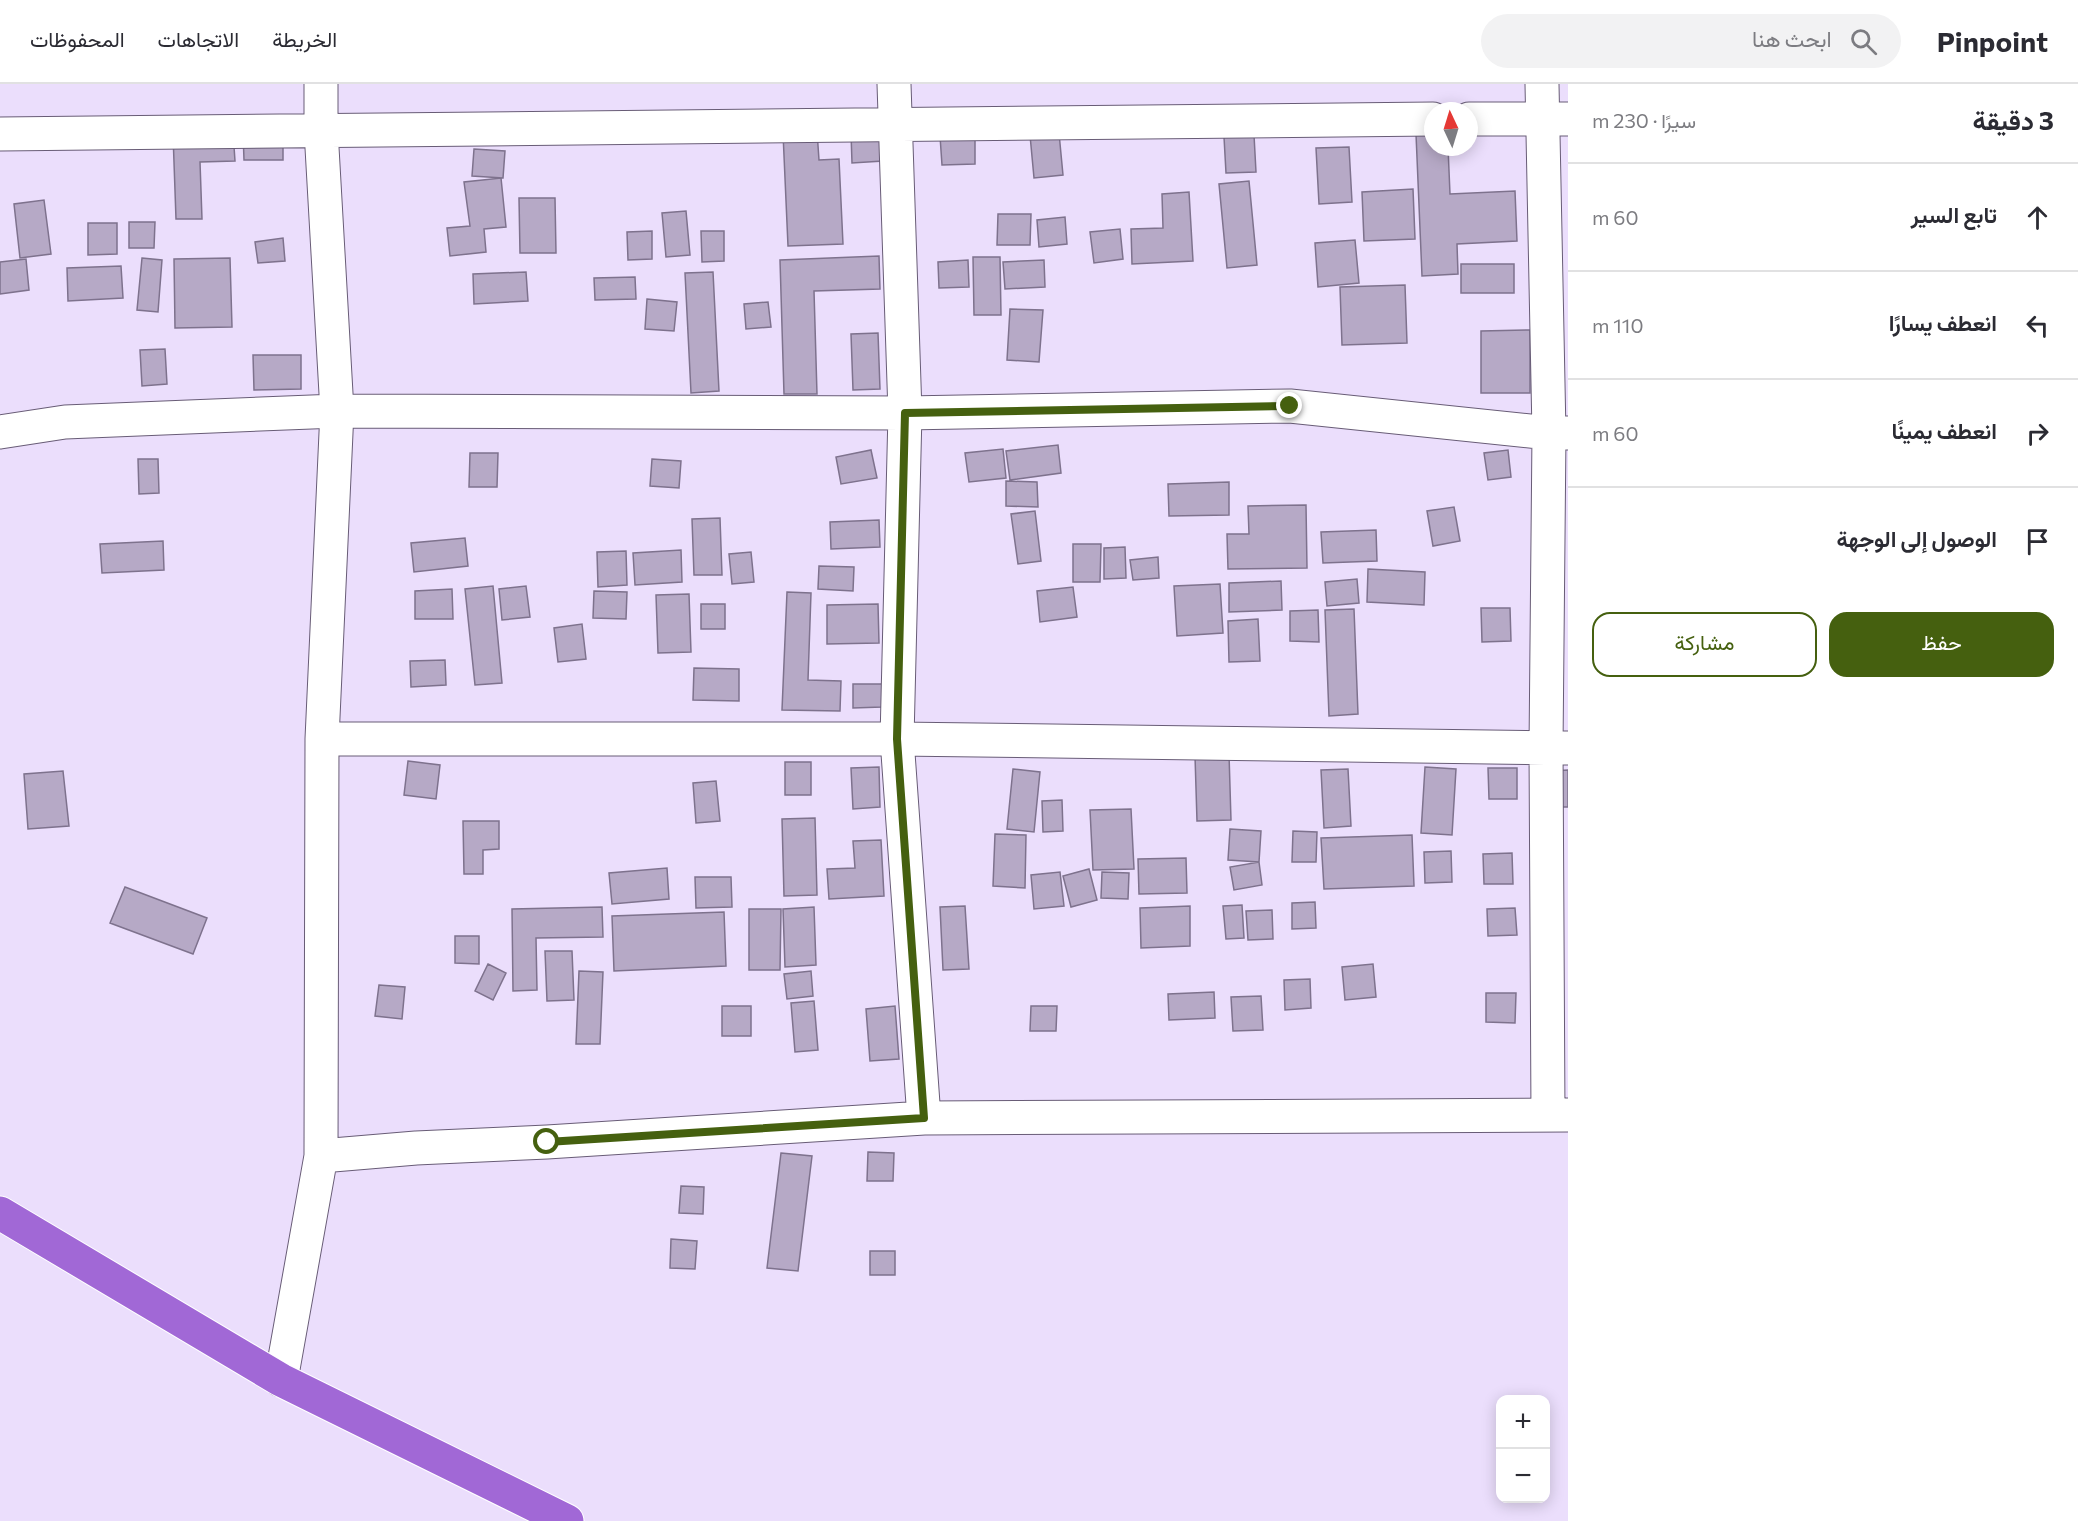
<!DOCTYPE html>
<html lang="ar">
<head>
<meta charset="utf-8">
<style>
  :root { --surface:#fff; --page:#f2f2f3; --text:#2b2b33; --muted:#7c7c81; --line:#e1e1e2; --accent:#45600f }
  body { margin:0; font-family:Commissioner,Vazirmatn,sans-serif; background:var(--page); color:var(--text); direction:rtl }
  .controls { position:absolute; right:18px; bottom:18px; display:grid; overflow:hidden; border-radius:12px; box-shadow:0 3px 15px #0003 }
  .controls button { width:54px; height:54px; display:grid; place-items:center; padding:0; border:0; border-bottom:2px solid var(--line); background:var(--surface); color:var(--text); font:30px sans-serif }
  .compass { position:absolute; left:1424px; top:18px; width:54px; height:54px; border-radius:50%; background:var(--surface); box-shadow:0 3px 15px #0003; rotate:356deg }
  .stop { position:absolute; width:18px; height:18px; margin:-14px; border:4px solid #45600f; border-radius:50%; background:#fff }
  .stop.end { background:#45600f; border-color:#fff; box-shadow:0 2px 6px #0008 }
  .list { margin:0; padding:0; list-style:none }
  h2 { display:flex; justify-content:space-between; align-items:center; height:78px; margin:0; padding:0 24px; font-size:26px }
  h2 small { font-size:20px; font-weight:400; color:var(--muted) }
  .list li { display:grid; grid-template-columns:39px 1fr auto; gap:18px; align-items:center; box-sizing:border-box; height:108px; padding:0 24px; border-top:2px solid var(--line) }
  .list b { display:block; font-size:22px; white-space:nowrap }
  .list em { font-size:20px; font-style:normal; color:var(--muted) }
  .actions { display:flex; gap:12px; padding:18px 24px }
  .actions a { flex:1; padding:14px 0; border:2px solid var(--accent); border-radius:18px; text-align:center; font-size:21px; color:var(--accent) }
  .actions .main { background:var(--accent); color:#fff }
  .icon { flex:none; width:33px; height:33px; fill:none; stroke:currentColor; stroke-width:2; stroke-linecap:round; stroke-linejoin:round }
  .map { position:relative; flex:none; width:1568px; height:1437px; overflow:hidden; direction:ltr }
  header { display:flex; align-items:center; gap:36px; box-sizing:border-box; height:84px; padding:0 30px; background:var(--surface); border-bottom:2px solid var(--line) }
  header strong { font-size:28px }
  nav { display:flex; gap:33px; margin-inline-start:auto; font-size:21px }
  .search { width:420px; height:54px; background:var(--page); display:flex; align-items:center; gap:15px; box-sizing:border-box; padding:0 21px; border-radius:33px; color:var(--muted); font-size:22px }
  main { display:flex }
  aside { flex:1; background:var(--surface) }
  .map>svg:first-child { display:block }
  .building { fill:#b6a9c6; stroke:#7e728d; stroke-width:1.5 }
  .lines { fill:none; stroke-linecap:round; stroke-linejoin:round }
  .street-casing { stroke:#685c76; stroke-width:35 }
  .highway-casing { stroke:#fff; stroke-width:35 }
  .street { stroke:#fff; stroke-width:33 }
  .highway { stroke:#a168d6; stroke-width:33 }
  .route { stroke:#45600f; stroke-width:8 }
</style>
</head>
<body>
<header>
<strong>Pinpoint</strong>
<div class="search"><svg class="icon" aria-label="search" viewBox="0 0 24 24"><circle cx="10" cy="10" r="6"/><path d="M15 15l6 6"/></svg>ابحث هنا</div>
<nav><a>الخريطة</a><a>الاتجاهات</a><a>المحفوظات</a></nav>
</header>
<main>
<aside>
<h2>3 دقيقة<small>سيرًا · 230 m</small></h2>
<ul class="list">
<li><svg class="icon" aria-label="ahead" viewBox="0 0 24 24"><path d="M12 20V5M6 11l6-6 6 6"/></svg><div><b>تابع السير</b></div><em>60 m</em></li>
<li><svg class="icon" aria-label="left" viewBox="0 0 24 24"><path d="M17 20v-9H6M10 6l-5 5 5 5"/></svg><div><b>انعطف يسارًا</b></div><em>110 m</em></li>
<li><svg class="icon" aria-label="right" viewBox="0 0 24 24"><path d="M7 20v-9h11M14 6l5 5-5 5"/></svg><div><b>انعطف يمينًا</b></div><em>60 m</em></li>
<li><svg class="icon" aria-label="arrive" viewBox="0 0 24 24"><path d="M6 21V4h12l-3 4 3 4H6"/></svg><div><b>الوصول إلى الوجهة</b></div></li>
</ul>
<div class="actions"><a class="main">حفظ</a><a>مشاركة</a></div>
</aside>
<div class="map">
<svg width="1568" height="1437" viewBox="0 0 1568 1437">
  <rect width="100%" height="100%" fill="#ebdefc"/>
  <path class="building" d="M 283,47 L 283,76 L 244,76 L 243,48 Z
    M 817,47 L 819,76 L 839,75 L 843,160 L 788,162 L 783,49 Z
    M 882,47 L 883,77 L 852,79 L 851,49 Z
    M 233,48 L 235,77 L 200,78 L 202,135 L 176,135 L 173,50 Z
    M 1059,49 L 1063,91 L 1034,94 L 1030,51 Z
    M 1433,49 L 1433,63 L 1448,63 L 1450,110 L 1515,107 L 1517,157 L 1457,160 L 1458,190 L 1422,192 L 1416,50 Z
    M 975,51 L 975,80 L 942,81 L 940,52 Z
    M 1254,51 L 1256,88 L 1226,89 L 1224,53 Z
    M 1349,63 L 1352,118 L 1319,120 L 1316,64 Z
    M 474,65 L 505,67 L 503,94 L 472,92 Z
    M 501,94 L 506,143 L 484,145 L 486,168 L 450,172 L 447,144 L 470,142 L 464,98 Z
    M 1249,97 L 1257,181 L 1227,184 L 1219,100 Z
    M 1413,105 L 1415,155 L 1364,157 L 1362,108 Z
    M 1189,108 L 1193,177 L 1132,180 L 1131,145 L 1163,144 L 1162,110 Z
    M 519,114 L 555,114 L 556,169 L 520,169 Z
    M 44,116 L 51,170 L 20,174 L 14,120 Z
    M 686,127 L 690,171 L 666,173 L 662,129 Z
    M 998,130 L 1031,130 L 1030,161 L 997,161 Z
    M 1065,133 L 1067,160 L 1039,163 L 1037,136 Z
    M 129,138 L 155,138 L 154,164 L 129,164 Z
    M 88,139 L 117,139 L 117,170 L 88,171 Z
    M 1120,145 L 1123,175 L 1094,179 L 1090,148 Z
    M 652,147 L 652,175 L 628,176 L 627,148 Z
    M 701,147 L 724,147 L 724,177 L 702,178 Z
    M 283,154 L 285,177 L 258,179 L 255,158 Z
    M 1355,156 L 1359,199 L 1318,203 L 1315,159 Z
    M 879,172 L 880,205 L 814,207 L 817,310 L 784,310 L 780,176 Z
    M 973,173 L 1000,173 L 1001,231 L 974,231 Z
    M 142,174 L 162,176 L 158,228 L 137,226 Z
    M 230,174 L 232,243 L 175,244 L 174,175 Z
    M 26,175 L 29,206 L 0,210 L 0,178 Z
    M 968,176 L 969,203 L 939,204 L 938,178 Z
    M 1044,176 L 1045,203 L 1005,205 L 1003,178 Z
    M 1461,180 L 1514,180 L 1514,209 L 1461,209 Z
    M 121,182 L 123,214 L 68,217 L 67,184 Z
    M 526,188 L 528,217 L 474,220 L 473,190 Z
    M 713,188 L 719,307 L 691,309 L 685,189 Z
    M 635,193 L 636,215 L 595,216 L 594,194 Z
    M 1405,201 L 1407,259 L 1342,261 L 1340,203 Z
    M 647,215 L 677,218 L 674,247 L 645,245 Z
    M 768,218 L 771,243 L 746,245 L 744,220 Z
    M 1010,225 L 1043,226 L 1039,278 L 1007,276 Z
    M 1530,246 L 1530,309 L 1481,309 L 1481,247 Z
    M 878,249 L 880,305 L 853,306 L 851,250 Z
    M 165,265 L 167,300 L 142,302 L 140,266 Z
    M 253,271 L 301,271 L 301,305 L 254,306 Z
    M 1058,361 L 1061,389 L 1010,396 L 1006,367 Z
    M 1003,365 L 1006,394 L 969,398 L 965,369 Z
    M 871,366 L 877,394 L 841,400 L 836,373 Z
    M 1508,366 L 1511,393 L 1488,396 L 1484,369 Z
    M 470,369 L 498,369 L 497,403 L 469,403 Z
    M 138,375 L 158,375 L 159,409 L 139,410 Z
    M 652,375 L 681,377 L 679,404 L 650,402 Z
    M 1006,397 L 1037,398 L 1038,423 L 1006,422 Z
    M 1229,398 L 1229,431 L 1169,432 L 1168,400 Z
    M 1306,421 L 1307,484 L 1228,485 L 1227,450 L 1249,450 L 1248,422 Z
    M 1454,423 L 1460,457 L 1433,462 L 1427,427 Z
    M 1035,427 L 1041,477 L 1018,480 L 1011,430 Z
    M 720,434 L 722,491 L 694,491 L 692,435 Z
    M 879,436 L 880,463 L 831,465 L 830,438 Z
    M 1376,446 L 1377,477 L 1323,479 L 1321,448 Z
    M 465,454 L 468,482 L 414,488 L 411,459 Z
    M 163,457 L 164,486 L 102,489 L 100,460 Z
    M 1073,460 L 1101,460 L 1100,498 L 1073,498 Z
    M 1125,463 L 1126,494 L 1104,495 L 1104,464 Z
    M 681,466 L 682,498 L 635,501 L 633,469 Z
    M 626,467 L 627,501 L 598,503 L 597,468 Z
    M 751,468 L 754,498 L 732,500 L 729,470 Z
    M 1158,473 L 1159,494 L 1133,496 L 1130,476 Z
    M 819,482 L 854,483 L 853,507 L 818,505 Z
    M 1368,485 L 1425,488 L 1424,521 L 1367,518 Z
    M 1357,495 L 1359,519 L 1327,522 L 1325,498 Z
    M 1281,497 L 1282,526 L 1229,528 L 1229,499 Z
    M 1220,500 L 1223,549 L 1177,552 L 1174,502 Z
    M 493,502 L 502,599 L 475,601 L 465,505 Z
    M 526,502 L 530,533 L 502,536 L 499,505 Z
    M 1073,503 L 1077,533 L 1040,538 L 1037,507 Z
    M 452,505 L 453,535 L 415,535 L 415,507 Z
    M 594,507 L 627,508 L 626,535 L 593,534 Z
    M 787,508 L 811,509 L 808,596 L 841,597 L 840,627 L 782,626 Z
    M 689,510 L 691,568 L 658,569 L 656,511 Z
    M 701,520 L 725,520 L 725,545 L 701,545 Z
    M 878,520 L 879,559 L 827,560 L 827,521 Z
    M 1481,524 L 1510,524 L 1511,557 L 1482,558 Z
    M 1354,525 L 1358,630 L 1329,632 L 1325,526 Z
    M 1318,526 L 1319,558 L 1290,557 L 1290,527 Z
    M 1258,535 L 1260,577 L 1229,578 L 1228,537 Z
    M 582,540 L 586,575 L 558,578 L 554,544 Z
    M 445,576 L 446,601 L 411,603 L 410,577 Z
    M 694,584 L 739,585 L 739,617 L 693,616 Z
    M 853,600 L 882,600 L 882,623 L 853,624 Z
    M 1229,670 L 1231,736 L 1197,737 L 1195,672 Z
    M 408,677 L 440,681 L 436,715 L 404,711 Z
    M 785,678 L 811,678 L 811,711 L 785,711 Z
    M 879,683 L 880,723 L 853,725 L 851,684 Z
    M 1425,683 L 1456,685 L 1452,751 L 1421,749 Z
    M 1488,684 L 1517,684 L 1517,715 L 1489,715 Z
    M 1013,685 L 1040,688 L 1034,748 L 1007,745 Z
    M 1348,685 L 1351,742 L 1324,744 L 1321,686 Z
    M 1568,686 L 1568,723 L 1554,723 L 1553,687 Z
    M 63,687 L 69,742 L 28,745 L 24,690 Z
    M 716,697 L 720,737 L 696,739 L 693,699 Z
    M 1062,716 L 1063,747 L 1043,748 L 1042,717 Z
    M 1131,725 L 1134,785 L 1093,786 L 1090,726 Z
    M 815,734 L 817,811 L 784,812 L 782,735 Z
    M 463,737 L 499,737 L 499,765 L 483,766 L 483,790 L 464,790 Z
    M 1230,745 L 1261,747 L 1259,778 L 1228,776 Z
    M 1293,747 L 1317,748 L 1316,778 L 1292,778 Z
    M 995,750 L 1026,751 L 1025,804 L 993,802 Z
    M 1412,751 L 1414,802 L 1324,805 L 1321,754 Z
    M 881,756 L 884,812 L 829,815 L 827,785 L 855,784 L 853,757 Z
    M 1451,767 L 1452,798 L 1425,799 L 1424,768 Z
    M 1512,769 L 1513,800 L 1484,800 L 1483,770 Z
    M 1186,774 L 1187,809 L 1139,810 L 1138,775 Z
    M 1259,778 L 1262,801 L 1234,806 L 1230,783 Z
    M 667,784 L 669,815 L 612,820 L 609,789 Z
    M 1089,785 L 1097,816 L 1071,823 L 1063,792 Z
    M 1060,788 L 1064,822 L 1034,825 L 1031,791 Z
    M 1102,788 L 1129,789 L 1128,815 L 1101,814 Z
    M 695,793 L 731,793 L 732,823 L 696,824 Z
    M 125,803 L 207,834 L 193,870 L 110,839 Z
    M 1315,818 L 1316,844 L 1292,845 L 1292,819 Z
    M 1242,821 L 1244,854 L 1226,855 L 1223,822 Z
    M 965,822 L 969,885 L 943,886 L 940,823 Z
    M 1190,822 L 1190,862 L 1141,864 L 1140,824 Z
    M 602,823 L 603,853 L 536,854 L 537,906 L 513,907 L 512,825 Z
    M 814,823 L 816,881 L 785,883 L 783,825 Z
    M 1515,824 L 1517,851 L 1488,852 L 1487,825 Z
    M 749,825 L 781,825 L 780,886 L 749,886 Z
    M 1272,826 L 1273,855 L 1248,856 L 1246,827 Z
    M 724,828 L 726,882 L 614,887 L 612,832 Z
    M 455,852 L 479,852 L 479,880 L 455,879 Z
    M 545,867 L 572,867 L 574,916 L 547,917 Z
    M 488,880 L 506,889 L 493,916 L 475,907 Z
    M 1373,880 L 1376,913 L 1345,916 L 1342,883 Z
    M 579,887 L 603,888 L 600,960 L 576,960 Z
    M 811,887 L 813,912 L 787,915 L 784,890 Z
    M 1310,895 L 1311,924 L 1285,926 L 1284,896 Z
    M 379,901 L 405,903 L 402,935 L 375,932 Z
    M 1214,908 L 1215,934 L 1169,936 L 1168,910 Z
    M 1486,909 L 1516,909 L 1515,939 L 1486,938 Z
    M 1261,912 L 1263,946 L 1233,947 L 1231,913 Z
    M 814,917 L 818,966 L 795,968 L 791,919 Z
    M 722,922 L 751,922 L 751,952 L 722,952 Z
    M 895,922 L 899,975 L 870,977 L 866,925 Z
    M 1031,922 L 1057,922 L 1056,947 L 1030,947 Z
    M 868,1068 L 894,1069 L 893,1097 L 867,1097 Z
    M 781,1069 L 812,1072 L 798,1187 L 767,1184 Z
    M 681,1102 L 704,1103 L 703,1130 L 679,1129 Z
    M 671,1155 L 697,1157 L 695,1185 L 670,1184 Z
    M 870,1167 L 895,1167 L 895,1191 L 870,1191 Z"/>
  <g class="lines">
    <g class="street-casing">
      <path id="street" d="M 894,0 L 905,329 L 897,655 L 924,1034
        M 1542,0 L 1549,349 L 1546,664 L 1548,1031
        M 1469,35 L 1568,35
        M 0,50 L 1433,35
        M 0,348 L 65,338 L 337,327 L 905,329 L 1290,322 L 1549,349 L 1568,349
        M 322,655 L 897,655 L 1568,664
        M 321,1072 L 416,1064 L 547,1058 L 924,1034 L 1568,1031
        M 281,1296 L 321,1072 L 322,655 L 337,327 L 321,46 L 321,0"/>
    </g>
    <g class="highway-casing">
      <path id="highway" d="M 0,1129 L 281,1296 L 567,1437"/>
    </g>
    <use href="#street" class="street"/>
    <use href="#highway" class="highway"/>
  </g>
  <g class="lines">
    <path class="route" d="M 547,1058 L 924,1034 L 897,655 L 905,329 L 1290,322"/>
  </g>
</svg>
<div class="controls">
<button>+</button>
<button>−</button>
</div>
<svg class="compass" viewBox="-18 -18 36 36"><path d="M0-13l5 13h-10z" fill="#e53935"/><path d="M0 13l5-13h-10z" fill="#7c7c81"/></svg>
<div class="stop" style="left:547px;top:1058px"></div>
<div class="stop end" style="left:1290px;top:322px"></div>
</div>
</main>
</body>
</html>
